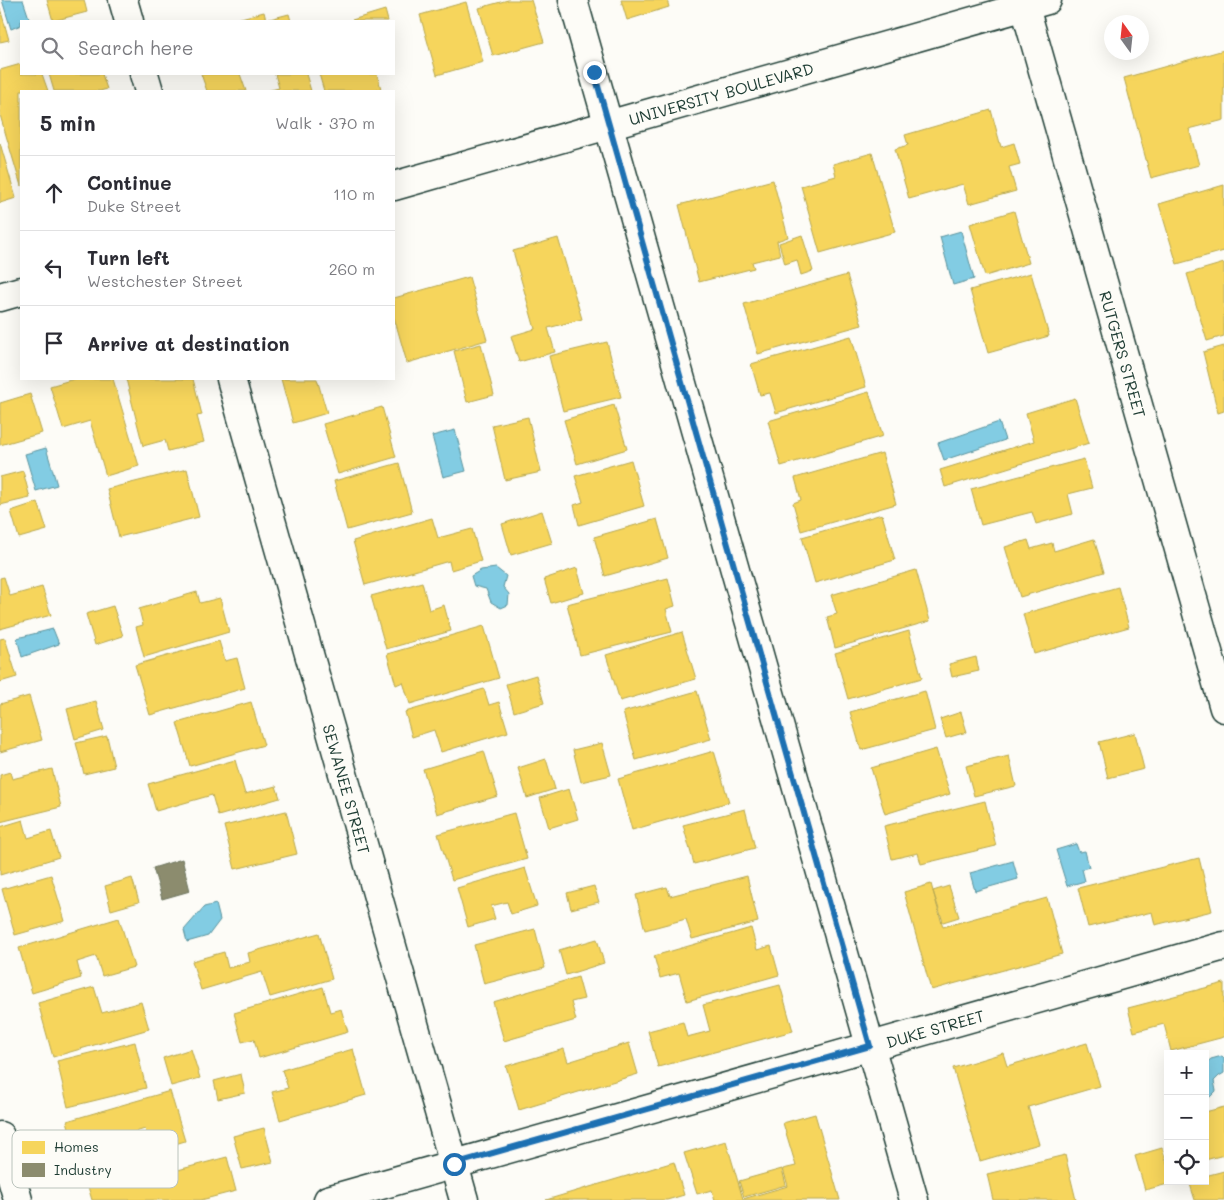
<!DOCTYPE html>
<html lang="en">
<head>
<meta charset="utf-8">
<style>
  :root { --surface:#fff; --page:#f7f7f7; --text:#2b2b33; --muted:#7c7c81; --line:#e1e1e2 }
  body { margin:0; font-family:Mali,sans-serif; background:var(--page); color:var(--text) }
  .controls { position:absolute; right:15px; bottom:15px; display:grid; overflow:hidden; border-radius:0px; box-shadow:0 5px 20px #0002 }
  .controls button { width:45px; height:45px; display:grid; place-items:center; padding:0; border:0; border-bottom:1px solid var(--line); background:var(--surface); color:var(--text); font:25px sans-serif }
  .compass { position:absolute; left:1104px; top:15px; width:45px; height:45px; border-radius:50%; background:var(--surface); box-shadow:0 5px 20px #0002; rotate:345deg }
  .stop { position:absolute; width:15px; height:15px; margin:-11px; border:4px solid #1f6fb2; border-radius:50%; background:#fff }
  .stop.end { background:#1f6fb2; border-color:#fff; box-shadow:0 1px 5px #0008 }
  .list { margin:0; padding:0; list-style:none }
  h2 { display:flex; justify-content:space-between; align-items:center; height:65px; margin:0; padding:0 20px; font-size:21px }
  h2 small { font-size:16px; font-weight:400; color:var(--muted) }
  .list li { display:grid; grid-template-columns:32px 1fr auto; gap:15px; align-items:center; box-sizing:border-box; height:75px; padding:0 20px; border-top:1px solid var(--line) }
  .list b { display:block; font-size:19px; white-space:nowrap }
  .list p { margin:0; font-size:16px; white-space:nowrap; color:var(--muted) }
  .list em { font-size:16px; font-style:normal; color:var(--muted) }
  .icon { flex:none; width:28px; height:28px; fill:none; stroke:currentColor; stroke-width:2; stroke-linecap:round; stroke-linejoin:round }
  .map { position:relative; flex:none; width:1224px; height:1200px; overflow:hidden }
  .search { position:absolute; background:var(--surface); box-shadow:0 5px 20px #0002; left:20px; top:20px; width:375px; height:55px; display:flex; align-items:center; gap:12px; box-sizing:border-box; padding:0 18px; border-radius:0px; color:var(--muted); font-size:19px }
  .panel { position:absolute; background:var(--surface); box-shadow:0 5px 20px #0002; left:20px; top:90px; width:375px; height:290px; border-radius:0px }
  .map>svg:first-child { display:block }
  .water { fill:#82cce3; stroke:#5a939d }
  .homes { fill:#f6d55c; stroke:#b6a750 }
  .industry { fill:#8c8c6e; stroke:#6b745d }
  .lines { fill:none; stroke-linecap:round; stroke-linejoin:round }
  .street-casing { stroke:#1f3d34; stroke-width:31 }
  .secondary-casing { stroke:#1f3d34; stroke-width:31 }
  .street { stroke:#fdfcf7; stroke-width:28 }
  .secondary { stroke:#fdfcf7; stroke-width:28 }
  .route { stroke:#1f6fb2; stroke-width:6 }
  .labels { text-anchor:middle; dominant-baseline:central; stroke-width:5; stroke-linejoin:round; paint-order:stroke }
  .street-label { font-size:16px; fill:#1f3d34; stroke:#fdfcf7 }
  .key { fill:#fdfcf7; stroke:#bac3bc; stroke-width:1 }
  .key-label { font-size:14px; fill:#1f3d34 }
</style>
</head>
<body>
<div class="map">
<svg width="1224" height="1200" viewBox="0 0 1224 1200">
  <rect width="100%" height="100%" fill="#fdfcf7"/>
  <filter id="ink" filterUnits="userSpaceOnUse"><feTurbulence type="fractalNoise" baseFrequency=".02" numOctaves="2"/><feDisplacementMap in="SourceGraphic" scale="10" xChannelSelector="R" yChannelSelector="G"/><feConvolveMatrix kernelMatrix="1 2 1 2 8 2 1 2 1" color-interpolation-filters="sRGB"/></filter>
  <g filter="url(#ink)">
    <path class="water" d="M 2,0 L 23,0 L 30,21 L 21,21 L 21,25 L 11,29 Z
      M 961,231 L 974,279 L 953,285 L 940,237 Z
      M 999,422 L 1005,440 L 944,460 L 938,443 Z
      M 455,430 L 466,471 L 443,477 L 432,436 Z
      M 46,448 L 57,485 L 36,491 L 25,454 Z
      M 496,568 L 506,576 L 503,587 L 509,594 L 508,605 L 501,608 L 491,602 L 486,589 L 474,586 L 471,576 L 481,570 Z
      M 53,629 L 59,644 L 22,657 L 17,638 Z
      M 1076,844 L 1079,852 L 1085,851 L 1089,867 L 1082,869 L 1085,881 L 1067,886 L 1056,850 Z
      M 1013,861 L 1018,879 L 975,891 L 970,873 Z
      M 216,904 L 220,920 L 208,936 L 187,942 L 184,930 L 204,907 Z
      M 1222,1056 L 1224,1058 L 1224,1073 L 1219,1076 L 1214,1081 L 1216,1091 L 1210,1097 L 1205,1098 L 1205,1064 L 1211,1059 Z"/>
    <path class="homes" d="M 47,0 L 84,0 L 87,12 L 53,21 Z
      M 508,0 L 531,0 L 544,42 L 493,56 L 479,8 Z
      M 621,0 L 667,0 L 669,7 L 627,20 Z
      M 466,2 L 483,62 L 437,75 L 420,15 Z
      M 0,8 L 9,40 L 0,42 Z
      M 385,10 L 388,21 L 352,21 L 352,20 Z
      M 264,12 L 266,20 L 289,14 L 291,21 L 238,21 L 237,19 Z
      M 1224,50 L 1224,120 L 1189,129 L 1199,165 L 1151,178 L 1124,78 Z
      M 21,64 L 21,74 L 42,74 L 48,91 L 21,91 L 21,186 L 0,115 L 0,70 Z
      M 49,74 L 102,74 L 107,89 L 100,91 L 54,91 Z
      M 201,74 L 240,74 L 246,91 L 207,91 Z
      M 275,74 L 306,74 L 311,91 L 267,91 L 279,88 Z
      M 319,74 L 377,74 L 381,89 L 373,91 L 324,91 Z
      M 991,110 L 1001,147 L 1014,143 L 1020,164 L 1009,167 L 1016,191 L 969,204 L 963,184 L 909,199 L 895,149 L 908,145 L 905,135 Z
      M 0,143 L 16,198 L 0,203 Z
      M 872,153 L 895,232 L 820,253 L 801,186 L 836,176 L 833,164 Z
      M 773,180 L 788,237 L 777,241 L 780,255 L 752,262 L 754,268 L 699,282 L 679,205 Z
      M 1224,185 L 1224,251 L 1177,264 L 1159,204 Z
      M 1014,211 L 1029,263 L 985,276 L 970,224 Z
      M 802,235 L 813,271 L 801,275 L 797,260 L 785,264 L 779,243 Z
      M 558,238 L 582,319 L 548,328 L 555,352 L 519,362 L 511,336 L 535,329 L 513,251 Z
      M 1224,263 L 1224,336 L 1207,341 L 1187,274 Z
      M 1031,273 L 1049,336 L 988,353 L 970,290 Z
      M 847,275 L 862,325 L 758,354 L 744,304 Z
      M 469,277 L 487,340 L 407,363 L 394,317 L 394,298 Z
      M 851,336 L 866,387 L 776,413 L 770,393 L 760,395 L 751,364 Z
      M 607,342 L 621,397 L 563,411 L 549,356 Z
      M 481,344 L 494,395 L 467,402 L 454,351 Z
      M 1224,346 L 1224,411 L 1218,413 L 1203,352 Z
      M 74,379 L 113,379 L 139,466 L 106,476 L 90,421 L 63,429 L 50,386 Z
      M 126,379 L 193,379 L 202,415 L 197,416 L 204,442 L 168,451 L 165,440 L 143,446 Z
      M 281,379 L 317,379 L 327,413 L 293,423 Z
      M 869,392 L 883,436 L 781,466 L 768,421 Z
      M 30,394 L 42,433 L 0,445 L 0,403 Z
      M 1075,398 L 1089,443 L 945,487 L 940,470 L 1034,441 L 1026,413 Z
      M 614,405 L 627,449 L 577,464 L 564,420 Z
      M 382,407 L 396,457 L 338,474 L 323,424 Z
      M 528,417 L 541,472 L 505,480 L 492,425 Z
      M 882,453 L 896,504 L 801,531 L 793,503 L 801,500 L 795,478 Z
      M 1084,459 L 1092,488 L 1068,494 L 1073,514 L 1036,524 L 1032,512 L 981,525 L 971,489 Z
      M 631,460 L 644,506 L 579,525 L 574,505 L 583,502 L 575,476 Z
      M 399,463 L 412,512 L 347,530 L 334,481 Z
      M 187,469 L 199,517 L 119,537 L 107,489 Z
      M 23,471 L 30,498 L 0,505 L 0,477 Z
      M 38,502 L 47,530 L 19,538 L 11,511 Z
      M 542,511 L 552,543 L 511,555 L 502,524 Z
      M 882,514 L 895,560 L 815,583 L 802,537 Z
      M 432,518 L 438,538 L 472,529 L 481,561 L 451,570 L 449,561 L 365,585 L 353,541 Z
      M 657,519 L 668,558 L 605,576 L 594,537 Z
      M 1094,539 L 1104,572 L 1020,597 L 1005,547 L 1028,540 L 1031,549 L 1052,543 L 1054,551 Z
      M 577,568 L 584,593 L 551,603 L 544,579 Z
      M 916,570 L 930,621 L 835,648 L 827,617 L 837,614 L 831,595 Z
      M 4,577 L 10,596 L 42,587 L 51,615 L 0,629 L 0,578 Z
      M 668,578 L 675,606 L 666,609 L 672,632 L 580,655 L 567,604 Z
      M 422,582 L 429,610 L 444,605 L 451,631 L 386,649 L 371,596 Z
      M 1118,587 L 1129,627 L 1034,654 L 1023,614 Z
      M 197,592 L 200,603 L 220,598 L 229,632 L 144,657 L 136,627 L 143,625 L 139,609 Z
      M 113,606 L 123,636 L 95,645 L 86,614 Z
      M 484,626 L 499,678 L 410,704 L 403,682 L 396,685 L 387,654 Z
      M 909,631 L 922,678 L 848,699 L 835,653 Z
      M 682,632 L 696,679 L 620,701 L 606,655 Z
      M 5,638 L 17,677 L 0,682 L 0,639 Z
      M 219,641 L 225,661 L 237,658 L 245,688 L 150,715 L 135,665 Z
      M 976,657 L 979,671 L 952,677 L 949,664 Z
      M 536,675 L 544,703 L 514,712 L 506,684 Z
      M 484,689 L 489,705 L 499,702 L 508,732 L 441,752 L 434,730 L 412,737 L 405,712 Z
      M 697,691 L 711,739 L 636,760 L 623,712 Z
      M 925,691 L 935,730 L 861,750 L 850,712 Z
      M 29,696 L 42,740 L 0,752 L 0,704 Z
      M 96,701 L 104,730 L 75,739 L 67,709 Z
      M 251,702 L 264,745 L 190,766 L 177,723 Z
      M 961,712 L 967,732 L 946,738 L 940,719 Z
      M 1135,733 L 1144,769 L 1108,778 L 1099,742 Z
      M 107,736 L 114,767 L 84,774 L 76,743 Z
      M 602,743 L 611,775 L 581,782 L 573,750 Z
      M 936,749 L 950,794 L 885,814 L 871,768 Z
      M 484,751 L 498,796 L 437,814 L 423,769 Z
      M 714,751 L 729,802 L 632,830 L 618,779 Z
      M 1009,756 L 1016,786 L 974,796 L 966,766 Z
      M 546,759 L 555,789 L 527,798 L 518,768 Z
      M 235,760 L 245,794 L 276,786 L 280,798 L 218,816 L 212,795 L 156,811 L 148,784 Z
      M 52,769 L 61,807 L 0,822 L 0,775 L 10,772 L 12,779 Z
      M 569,789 L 578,819 L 549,828 L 540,798 Z
      M 985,801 L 996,846 L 921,864 L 918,853 L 892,859 L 884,826 Z
      M 745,809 L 755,848 L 694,864 L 683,825 Z
      M 286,811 L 297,854 L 235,869 L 224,826 Z
      M 514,813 L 527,859 L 452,880 L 438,834 Z
      M 23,820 L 28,838 L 51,831 L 59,857 L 0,875 L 0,827 Z
      M 1199,858 L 1212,911 L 1155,925 L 1152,912 L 1088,927 L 1078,888 Z
      M 525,868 L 537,906 L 511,914 L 507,902 L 491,906 L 495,919 L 468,927 L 457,888 Z
      M 51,875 L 65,921 L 15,935 L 2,889 Z
      M 747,876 L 758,922 L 692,939 L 686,919 L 645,930 L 636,895 L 667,887 L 670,896 Z
      M 132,878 L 139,902 L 111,910 L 105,886 Z
      M 931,884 L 943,927 L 1047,898 L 1062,954 L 931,990 L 904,892 Z
      M 594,886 L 599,902 L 571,909 L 567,893 Z
      M 949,886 L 959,917 L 943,922 L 933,891 Z
      M 119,918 L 134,967 L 102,976 L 96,956 L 77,962 L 81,978 L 32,993 L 19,948 Z
      M 751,928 L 757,950 L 771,946 L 779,975 L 687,1001 L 679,973 L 660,978 L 654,956 Z
      M 535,929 L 545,968 L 484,984 L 474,945 Z
      M 319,933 L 332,979 L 270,997 L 262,972 L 201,990 L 192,961 L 224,952 L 228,968 L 250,962 L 248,953 Z
      M 597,939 L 604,963 L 566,975 L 559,950 Z
      M 578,977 L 584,999 L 571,1002 L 576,1020 L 504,1041 L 493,1002 Z
      M 1224,983 L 1224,1037 L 1171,1051 L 1164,1024 L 1134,1032 L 1128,1008 Z
      M 780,985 L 793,1031 L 658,1067 L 648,1031 L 683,1022 L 687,1037 L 710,1031 L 703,1005 Z
      M 94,987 L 102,1013 L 141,1002 L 149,1029 L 53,1057 L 38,1003 Z
      M 323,987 L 330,1012 L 341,1009 L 348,1032 L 259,1058 L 254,1039 L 242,1042 L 234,1013 Z
      M 135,1042 L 146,1088 L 68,1107 L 57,1061 Z
      M 629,1043 L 638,1074 L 519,1110 L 506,1066 L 564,1049 L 568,1062 Z
      M 1087,1043 L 1100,1086 L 1028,1107 L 1039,1144 L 980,1161 L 953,1068 L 1003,1053 L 1007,1066 Z
      M 191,1049 L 200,1078 L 171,1086 L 163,1058 Z
      M 353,1049 L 366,1095 L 280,1120 L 272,1092 L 288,1088 L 282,1070 Z
      M 241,1074 L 245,1093 L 218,1099 L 214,1081 Z
      M 170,1091 L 185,1141 L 152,1151 L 145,1129 L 123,1136 L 129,1154 L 81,1169 L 67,1121 Z
      M 1224,1107 L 1224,1155 L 1205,1160 L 1205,1112 Z
      M 815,1114 L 840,1200 L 715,1200 L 712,1190 L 697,1194 L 684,1153 L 726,1141 L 743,1199 L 788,1186 L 783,1169 L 796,1166 L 783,1123 Z
      M 264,1128 L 273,1162 L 242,1169 L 233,1136 Z
      M 1162,1148 L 1168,1166 L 1168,1181 L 1172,1181 L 1172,1183 L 1145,1190 L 1135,1156 Z
      M 1065,1155 L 1076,1200 L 993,1200 L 987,1174 Z
      M 227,1157 L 236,1191 L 201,1200 L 92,1200 L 86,1180 L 156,1161 L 159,1175 Z
      M 674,1162 L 684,1195 L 667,1200 L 546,1200 Z
      M 782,1169 L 786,1185 L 744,1197 L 739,1181 Z
      M 1224,1171 L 1224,1200 L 1195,1200 L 1189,1181 L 1205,1181 L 1205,1176 Z"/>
    <path class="industry" d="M 182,859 L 190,891 L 162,899 L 153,868 Z"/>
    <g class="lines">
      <g class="street-casing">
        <g id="street">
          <path d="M 123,0 L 129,21"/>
          <path d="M 573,0 L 914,1200"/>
          <path id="s1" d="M 1023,0 L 1224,708"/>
          <path d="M 144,74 L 149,91"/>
          <path id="s2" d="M 231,379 L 464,1200"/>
          <path d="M 0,1136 L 18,1200"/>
          <path id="s3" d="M 328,1200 L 1224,946"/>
        </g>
      </g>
      <g class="secondary-casing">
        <g id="secondary">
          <path id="s4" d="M 394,186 L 1047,0"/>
          <path d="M 0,297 L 21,291"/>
        </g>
      </g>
      <use href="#street" class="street"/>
      <use href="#secondary" class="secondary"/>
    </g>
  </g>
  <g class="lines" filter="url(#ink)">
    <path class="route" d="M 454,1164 L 870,1046 L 594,72"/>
  </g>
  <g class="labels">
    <g class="street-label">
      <text stroke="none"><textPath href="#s4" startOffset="340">UNIVERSITY BOULEVARD</textPath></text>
      <text stroke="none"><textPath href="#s1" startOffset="368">RUTGERS STREET</textPath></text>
      <text stroke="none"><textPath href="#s2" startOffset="426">SEWANEE STREET</textPath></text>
      <text stroke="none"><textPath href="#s3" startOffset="631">DUKE STREET</textPath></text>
    </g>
  </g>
  <rect x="12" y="1130" width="166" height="58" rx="8" class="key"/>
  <rect x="22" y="1141" width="23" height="13" fill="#f6d55c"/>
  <rect x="22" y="1163" width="23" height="14" fill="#8c8c6e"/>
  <g class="key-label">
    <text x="54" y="1152">Homes</text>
    <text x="54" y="1175">Industry</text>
  </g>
</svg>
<div class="controls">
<button>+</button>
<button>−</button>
<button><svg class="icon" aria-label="locate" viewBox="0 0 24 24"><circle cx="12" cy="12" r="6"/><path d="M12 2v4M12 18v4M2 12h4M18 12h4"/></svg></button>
</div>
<svg class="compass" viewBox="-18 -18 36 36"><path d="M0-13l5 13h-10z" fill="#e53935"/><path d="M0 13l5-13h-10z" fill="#7c7c81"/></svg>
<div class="stop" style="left:454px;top:1164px"></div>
<div class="stop end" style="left:594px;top:72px"></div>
<div class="search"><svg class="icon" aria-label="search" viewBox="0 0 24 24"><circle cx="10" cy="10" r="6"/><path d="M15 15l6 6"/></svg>Search here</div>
<section class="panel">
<h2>5 min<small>Walk · 370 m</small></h2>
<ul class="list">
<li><svg class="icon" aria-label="ahead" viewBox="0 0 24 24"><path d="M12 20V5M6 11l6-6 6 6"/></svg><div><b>Continue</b><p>Duke Street</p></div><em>110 m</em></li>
<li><svg class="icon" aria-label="left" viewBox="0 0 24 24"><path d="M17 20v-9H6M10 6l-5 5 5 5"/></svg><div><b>Turn left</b><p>Westchester Street</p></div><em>260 m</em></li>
<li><svg class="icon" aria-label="arrive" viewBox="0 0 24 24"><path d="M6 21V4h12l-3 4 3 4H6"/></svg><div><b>Arrive at destination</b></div></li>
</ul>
</section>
</div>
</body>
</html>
